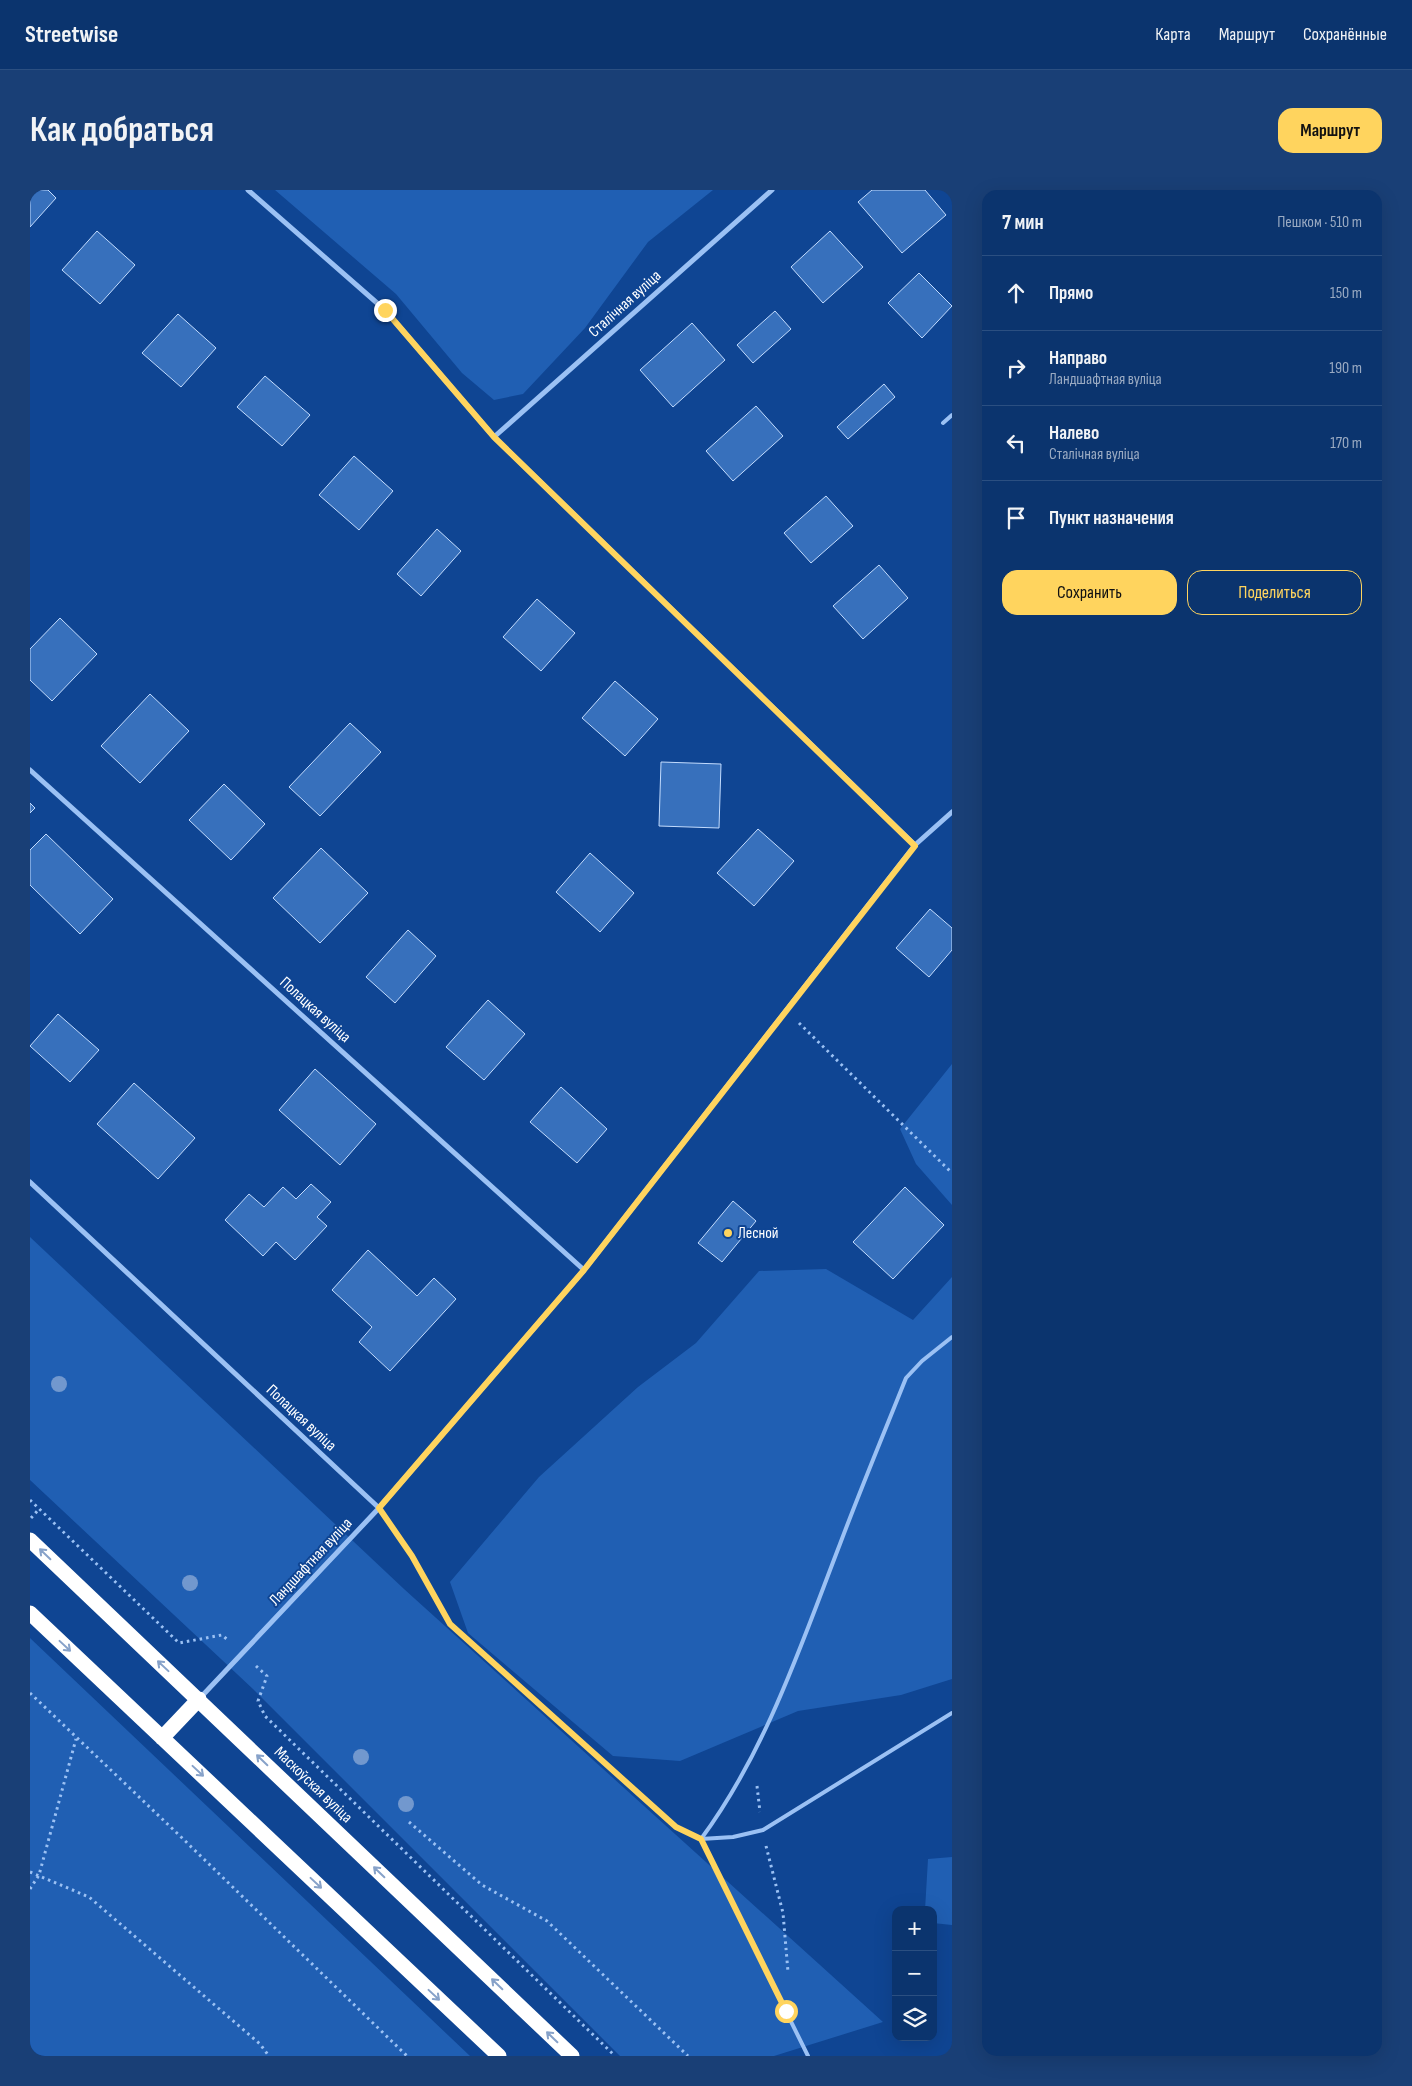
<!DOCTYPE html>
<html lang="ru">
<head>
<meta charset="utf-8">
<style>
  :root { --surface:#0b346e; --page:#193f76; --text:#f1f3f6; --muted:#9aaac2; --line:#2b4f81; --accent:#ffd45e }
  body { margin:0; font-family:"Sofia Sans Condensed",sans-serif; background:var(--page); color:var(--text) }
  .controls { position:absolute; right:15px; bottom:15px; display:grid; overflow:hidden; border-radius:10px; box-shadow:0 5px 20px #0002 }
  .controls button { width:45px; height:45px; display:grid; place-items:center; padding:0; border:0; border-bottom:1px solid var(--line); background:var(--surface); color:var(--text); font:25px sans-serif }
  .stop { position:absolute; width:15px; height:15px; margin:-11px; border:4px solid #ffd45e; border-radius:50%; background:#fff }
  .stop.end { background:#ffd45e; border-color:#fff; box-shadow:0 1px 5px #0008 }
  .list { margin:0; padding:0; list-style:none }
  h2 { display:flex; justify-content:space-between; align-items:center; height:65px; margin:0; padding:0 20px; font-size:21px }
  h2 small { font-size:16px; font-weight:400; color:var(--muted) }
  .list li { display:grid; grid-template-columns:32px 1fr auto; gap:15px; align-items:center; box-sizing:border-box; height:75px; padding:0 20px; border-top:1px solid var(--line) }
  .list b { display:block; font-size:19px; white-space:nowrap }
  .list p { margin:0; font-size:16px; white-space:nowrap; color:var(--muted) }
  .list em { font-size:16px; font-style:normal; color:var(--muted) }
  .actions { display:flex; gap:10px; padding:15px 20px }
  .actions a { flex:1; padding:11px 0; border:1px solid var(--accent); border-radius:15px; text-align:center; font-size:18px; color:var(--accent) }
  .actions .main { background:var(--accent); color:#111 }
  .icon { flex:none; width:28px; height:28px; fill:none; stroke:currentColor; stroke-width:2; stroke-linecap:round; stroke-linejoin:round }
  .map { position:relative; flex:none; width:922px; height:1866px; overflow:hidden; border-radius:15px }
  header { display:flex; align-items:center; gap:30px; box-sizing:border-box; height:70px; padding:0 25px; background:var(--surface); border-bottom:1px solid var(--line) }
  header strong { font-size:24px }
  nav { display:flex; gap:28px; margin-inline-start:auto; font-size:18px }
  .intro { display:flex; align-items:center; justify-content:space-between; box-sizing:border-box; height:120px; padding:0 30px }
  h1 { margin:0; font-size:35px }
  .button { padding:12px 22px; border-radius:15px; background:var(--accent); color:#111; font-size:18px; font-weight:700 }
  main { display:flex; gap:30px; padding:0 30px }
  aside { flex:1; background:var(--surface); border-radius:15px; box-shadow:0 5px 20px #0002 }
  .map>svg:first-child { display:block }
  .green { fill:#205fb3 }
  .building { fill:#3770bc; stroke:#c3dcfe }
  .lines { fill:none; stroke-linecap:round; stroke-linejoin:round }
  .path { stroke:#9bc1f4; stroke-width:3; stroke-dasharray:2.5 4; stroke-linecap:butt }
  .lane { stroke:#9bc1f4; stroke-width:4 }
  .street { stroke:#9bc1f4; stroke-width:5 }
  .highway { stroke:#fff; stroke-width:15 }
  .tree { fill:#7298ce }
  .oneway { stroke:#87a2c9 }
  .route { stroke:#ffd45e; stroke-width:6 }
  .poi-dot { fill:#ffd45e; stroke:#0f4593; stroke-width:2 }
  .labels { text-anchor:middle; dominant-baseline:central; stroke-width:4; stroke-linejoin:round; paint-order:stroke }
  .street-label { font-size:16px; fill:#fff; stroke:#0f4593 }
  .poi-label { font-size:16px; fill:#fff; stroke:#0f4593; text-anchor:start }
</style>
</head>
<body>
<header>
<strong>Streetwise</strong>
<nav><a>Карта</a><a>Маршрут</a><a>Сохранённые</a></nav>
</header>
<div class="intro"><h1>Как добраться</h1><a class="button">Маршрут</a></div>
<main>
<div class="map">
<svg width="922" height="1866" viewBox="0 0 922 1866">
  <rect width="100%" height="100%" fill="#0f4593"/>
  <path class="green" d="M 245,0 L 683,0 L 618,52 L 555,138 L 493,204 L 464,210 L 432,183 L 366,104 Z
    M 922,874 L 922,1015 L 886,974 L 870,939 Z
    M 0,1047 L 374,1399 L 853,1832 L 744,1866 L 590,1866 L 223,1499 L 0,1290 Z
    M 796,1079 L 883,1130 L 922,1087 L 922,1489 L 871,1505 L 768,1521 L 650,1571 L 583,1566 L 438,1443 L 420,1392 L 509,1287 L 608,1197 L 666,1153 L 729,1081 Z
    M 0,1448 L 440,1866 L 0,1866 Z
    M 922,1667 L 922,1735 L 903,1733 L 903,1720 L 895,1720 L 898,1669 Z"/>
  <path class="building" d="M 0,0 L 18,0 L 26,8 L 0,37 Z
    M 842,0 L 895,0 L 916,25 L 872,63 L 828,12 Z
    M 67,41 L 105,75 L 70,114 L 32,80 Z
    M 800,41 L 833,77 L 793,113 L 761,77 Z
    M 889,83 L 922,116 L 892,148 L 858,113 Z
    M 745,121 L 761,139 L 723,173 L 707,155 Z
    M 148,124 L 186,158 L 151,197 L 112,163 Z
    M 662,133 L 695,170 L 643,217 L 610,180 Z
    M 235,186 L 280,225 L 252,256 L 207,217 Z
    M 854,194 L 865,207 L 818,249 L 807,237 Z
    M 726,216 L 753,246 L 703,291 L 676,261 Z
    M 324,266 L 363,301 L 329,340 L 289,305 Z
    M 796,306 L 823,336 L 781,373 L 754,343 Z
    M 407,339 L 431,361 L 391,406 L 367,384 Z
    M 849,375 L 878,408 L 833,449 L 803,416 Z
    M 507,409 L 545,443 L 511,481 L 473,447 Z
    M 30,428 L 67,464 L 22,511 L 0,490 L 0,459 Z
    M 585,491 L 628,529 L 595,566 L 552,528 Z
    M 120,504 L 159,541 L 110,593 L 71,556 Z
    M 320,533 L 351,562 L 290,626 L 259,597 Z
    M 631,572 L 691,574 L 689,638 L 629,636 Z
    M 194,594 L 235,634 L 201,670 L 159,630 Z
    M 0,613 L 5,618 L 0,623 Z
    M 728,639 L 764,671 L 724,716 L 687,683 Z
    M 16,644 L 83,709 L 50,744 L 0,695 L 0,660 Z
    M 291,658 L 338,703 L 290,753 L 243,708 Z
    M 560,663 L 604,703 L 570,742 L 526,702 Z
    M 900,719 L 922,738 L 922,760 L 899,787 L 866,758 Z
    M 378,740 L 406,766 L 365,813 L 336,787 Z
    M 458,810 L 495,844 L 454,890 L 416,857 Z
    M 28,824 L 69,860 L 40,892 L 0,856 Z
    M 285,879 L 346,934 L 310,975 L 249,920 Z
    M 104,893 L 165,948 L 128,989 L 67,934 Z
    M 531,897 L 577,939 L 547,973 L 500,932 Z
    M 281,994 L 301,1012 L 287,1027 L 297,1036 L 265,1070 L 246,1052 L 233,1066 L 195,1030 L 219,1004 L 234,1017 L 253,997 L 266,1009 Z
    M 875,997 L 914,1035 L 863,1089 L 823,1052 Z
    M 703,1011 L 726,1031 L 692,1072 L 668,1053 Z
    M 338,1060 L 387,1106 L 404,1088 L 426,1109 L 360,1181 L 329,1152 L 342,1137 L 302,1100 Z"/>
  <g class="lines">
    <path class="path" d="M 769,833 L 922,983
      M 0,1310 L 149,1453 L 192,1445 L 199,1451
      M 1,1328 L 9,1319
      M 226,1476 L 237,1486 L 228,1511 L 235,1526 L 585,1866
      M 0,1503 L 149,1645 L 377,1866
      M 727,1596 L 730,1622
      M 379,1632 L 452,1695 L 517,1731 L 658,1866
      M 736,1656 L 753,1723 L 758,1782
      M 0,1682 L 59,1707 L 230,1854 L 239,1866
      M 0,1699 L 9,1685 L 46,1549"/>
    <path class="lane" d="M 913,233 L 922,225
      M 349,1318 L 382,1366 L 420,1434 L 646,1637 L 671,1649 L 703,1647 L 733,1640 L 922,1523
      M 778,1866 L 671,1649 C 736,1561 771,1455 810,1354 C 831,1298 854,1243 876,1188 L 892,1171 L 922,1147"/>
    <path class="street" d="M 218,0 L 355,120 L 464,247 L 885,655
      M 464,247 L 742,0
      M 0,580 L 554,1080
      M 0,992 L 349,1318
      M 171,1507 L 349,1318 L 554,1080 L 885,655 L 922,622"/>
    <path class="highway" d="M 0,1350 L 542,1866
      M 0,1423 L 469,1866
      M 132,1548 L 169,1509"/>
  </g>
  <g class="tree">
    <circle cx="29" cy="1194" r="8"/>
    <circle cx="160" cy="1393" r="8"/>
    <circle cx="331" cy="1567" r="8"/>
    <circle cx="376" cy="1614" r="8"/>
  </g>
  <defs><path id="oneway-shaft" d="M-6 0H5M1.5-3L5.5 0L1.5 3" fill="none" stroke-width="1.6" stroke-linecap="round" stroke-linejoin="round" transform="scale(1.25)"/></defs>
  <g class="oneway">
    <use href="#oneway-shaft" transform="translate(15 1364) rotate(-136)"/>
    <use href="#oneway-shaft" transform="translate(35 1456) rotate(43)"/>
    <use href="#oneway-shaft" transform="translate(133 1476) rotate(-137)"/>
    <use href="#oneway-shaft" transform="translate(232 1570) rotate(-136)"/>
    <use href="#oneway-shaft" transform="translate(168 1581) rotate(43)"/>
    <use href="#oneway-shaft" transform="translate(349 1682) rotate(-136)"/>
    <use href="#oneway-shaft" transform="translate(286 1693) rotate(43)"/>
    <use href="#oneway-shaft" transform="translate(467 1794) rotate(-136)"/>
    <use href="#oneway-shaft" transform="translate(404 1805) rotate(43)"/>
    <use href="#oneway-shaft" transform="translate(522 1847) rotate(-136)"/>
  </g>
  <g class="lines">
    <path class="route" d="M 355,120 L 464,247 L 885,656 L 554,1080 L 349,1318 L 382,1366 L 420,1434 L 646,1637 L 671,1649 L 756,1821"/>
  </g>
  <circle class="poi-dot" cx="698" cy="1043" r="5"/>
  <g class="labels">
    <g class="street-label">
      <text transform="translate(595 114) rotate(-42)">Сталічная вуліца</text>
      <text transform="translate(285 820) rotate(42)">Полацкая вуліца</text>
      <text transform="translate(271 1228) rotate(43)">Полацкая вуліца</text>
      <text transform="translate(281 1372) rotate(-47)">Ландшафтная вуліца</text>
      <text transform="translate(283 1595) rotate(44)">Маскоўская вуліца</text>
    </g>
    <g class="poi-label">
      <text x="708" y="1043">Лесной</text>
    </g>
  </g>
</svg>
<div class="controls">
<button>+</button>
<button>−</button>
<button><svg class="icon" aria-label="layers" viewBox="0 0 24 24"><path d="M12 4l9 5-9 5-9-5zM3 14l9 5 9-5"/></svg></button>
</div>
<div class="stop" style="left:756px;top:1821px"></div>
<div class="stop end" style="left:355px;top:120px"></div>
</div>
<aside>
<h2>7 мин<small>Пешком · 510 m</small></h2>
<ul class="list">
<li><svg class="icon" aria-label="ahead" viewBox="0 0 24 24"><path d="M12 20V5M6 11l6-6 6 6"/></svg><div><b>Прямо</b></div><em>150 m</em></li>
<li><svg class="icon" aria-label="right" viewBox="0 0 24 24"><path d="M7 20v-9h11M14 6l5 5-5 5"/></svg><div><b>Направо</b><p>Ландшафтная вуліца</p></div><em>190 m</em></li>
<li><svg class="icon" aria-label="left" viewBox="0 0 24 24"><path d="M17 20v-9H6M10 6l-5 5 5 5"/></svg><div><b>Налево</b><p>Сталічная вуліца</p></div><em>170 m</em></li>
<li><svg class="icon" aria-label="arrive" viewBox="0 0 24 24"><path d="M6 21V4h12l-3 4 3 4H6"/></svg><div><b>Пункт назначения</b></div></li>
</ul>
<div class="actions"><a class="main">Сохранить</a><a>Поделиться</a></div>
</aside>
</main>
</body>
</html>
